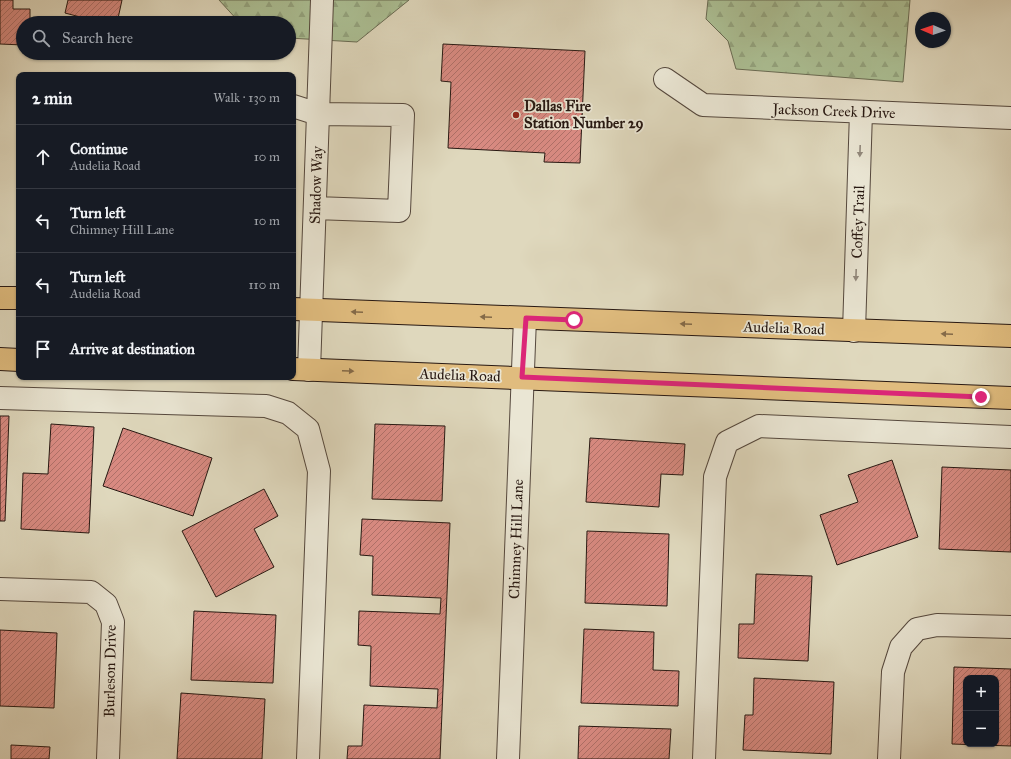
<!DOCTYPE html>
<html lang="en">
<head>
<meta charset="utf-8">
<style>
  :root { --surface:#171b24; --page:#242831; --text:#f1f3f6; --muted:#9ea1a6; --line:#363941 }
  body { margin:0; font-family:"IM FELL Great Primer",serif; background:var(--page); color:var(--text) }
  .controls { position:absolute; right:12px; bottom:12px; display:grid; overflow:hidden; border-radius:8px; box-shadow:0 1px 3px #0004 }
  .controls button { width:36px; height:36px; display:grid; place-items:center; padding:0; border:0; border-bottom:1px solid var(--line); background:var(--surface); color:var(--text); font:20px sans-serif }
  .compass { position:absolute; left:915px; top:12px; width:36px; height:36px; border-radius:50%; background:var(--surface); box-shadow:0 1px 3px #0004; rotate:272deg }
  .stop { position:absolute; width:12px; height:12px; margin:-9px; border:3px solid #db2777; border-radius:50%; background:#fff }
  .stop.end { background:#db2777; border-color:#fff; box-shadow:0 1px 4px #0008 }
  .list { margin:0; padding:0; list-style:none }
  h2 { display:flex; justify-content:space-between; align-items:center; height:52px; margin:0; padding:0 16px; font-size:17px }
  h2 small { font-size:13px; font-weight:400; color:var(--muted) }
  .list li { display:grid; grid-template-columns:26px 1fr auto; gap:12px; align-items:center; box-sizing:border-box; height:64px; padding:0 16px; border-top:1px solid var(--line) }
  .list b { display:block; font-size:15px; white-space:nowrap }
  .list p { margin:0; font-size:13px; white-space:nowrap; color:var(--muted) }
  .list em { font-size:13px; font-style:normal; color:var(--muted) }
  .icon { flex:none; width:22px; height:22px; fill:none; stroke:currentColor; stroke-width:2; stroke-linecap:round; stroke-linejoin:round }
  .map { position:relative; flex:none; width:1011px; height:759px; overflow:hidden }
  .search { position:absolute; background:var(--surface); box-shadow:0 1px 3px #0004; left:16px; top:16px; width:280px; height:44px; display:flex; align-items:center; gap:10px; box-sizing:border-box; padding:0 14px; border-radius:22px; color:var(--muted); font-size:15px }
  .panel { position:absolute; background:var(--surface); box-shadow:0 1px 3px #0004; left:16px; top:72px; width:280px; height:308px; border-radius:8px }
  .map>svg:first-child { display:block }
  .forest { fill:url(#forest-firs); stroke:#6a6c54 }
  .building { fill:url(#building-hatch); stroke:#271812; fill-rule:evenodd }
  .lines { fill:none; stroke-linecap:round; stroke-linejoin:round }
  .minor-casing { stroke:#55483d; stroke-width:24 }
  .major-casing { stroke:#271812; stroke-width:24 }
  .minor { stroke:#eae6d4; stroke-width:22 }
  .major { stroke:#e0bc7e; stroke-width:22 }
  .oneway { fill:#92897d }
  .oneway2 { fill:#846a48 }
  .route { stroke:#db2777; stroke-width:5 }
  .poi-dot { fill:#8f2418; stroke:#eae6d4; stroke-width:1.5 }
  .labels { text-anchor:middle; dominant-baseline:central; stroke-width:3.5; stroke-linejoin:round; paint-order:stroke }
  .poi-label { font-size:15px; font-weight:bold; fill:#271812; stroke:#eae6d4; text-anchor:start }
  .street-label { font-size:15px; fill:#271812; stroke:#eae6d4 }
</style>
</head>
<body>
<div class="map">
<svg width="1011" height="759" viewBox="0 0 1011 759">
  <defs>
    <pattern id="forest-firs" width="22" height="20" patternUnits="userSpaceOnUse"><rect width="22" height="20" fill="#acc095"/><path d="M5 1l3.5 6h-7zM16 11l3.5 6h-7z" fill="#94a47f"/></pattern>
    <pattern id="building-hatch" width="6" height="6" patternUnits="userSpaceOnUse"><rect width="6" height="6" fill="#d88a81"/><path d="M-1 1l2-2M0 6l6-6M5 7l2-2" fill="none" stroke="#af7068"/></pattern>
  </defs>
  <rect width="100%" height="100%" fill="#dfd8bd"/>
  <filter id="stains"><feTurbulence type="fractalNoise" baseFrequency=".005" numOctaves="4"/><feColorMatrix values="0 0 0 0 .2 0 0 0 0 .09 0 0 0 0 .02 0 0 0 .5 -.17"/></filter>
  <radialGradient id="worn" r=".72"><stop offset=".6" stop-color="#630" stop-opacity="0"/><stop offset="1" stop-color="#630" stop-opacity=".3"/></radialGradient>
  <path class="forest" d="M 219,0 L 409,0 L 357,42 L 289,38 L 289,23 L 240,23 Z
    M 708,0 L 910,0 L 903,82 L 736,69 L 728,41 L 706,19 Z"/>
  <path class="building" d="M 0,0 L 13,0 L 13,9 L 30,9 L 30,23 L 23,23 L 23,45 L 0,44 Z
    M 68,0 L 122,0 L 117,23 L 103,23 L 65,13 Z
    M 443,44 L 585,51 L 580,163 L 544,162 L 545,153 L 448,148 L 451,82 L 441,81 Z
    M 0,416 L 9,416 L 5,521 L 0,521 Z
    M 51,424 L 94,427 L 89,533 L 21,529 L 23,473 L 48,474 Z
    M 375,424 L 445,426 L 442,501 L 372,499 Z
    M 123,428 L 212,458 L 193,516 L 103,486 Z
    M 590,438 L 685,444 L 683,475 L 661,474 L 659,507 L 586,502 Z
    M 892,460 L 918,537 L 837,565 L 820,515 L 858,502 L 848,475 Z
    M 942,467 L 1011,470 L 1011,552 L 939,549 Z
    M 264,489 L 278,516 L 254,529 L 274,567 L 216,597 L 182,531 Z
    M 362,519 L 450,523 L 440,759 L 347,759 L 348,746 L 362,746 L 364,705 L 437,708 L 438,689 L 370,686 L 371,646 L 358,645 L 359,611 L 440,614 L 441,598 L 372,595 L 373,556 L 360,555 Z
    M 587,531 L 669,534 L 667,606 L 585,603 Z
    M 756,574 L 812,576 L 808,661 L 738,658 L 739,624 L 754,624 Z
    M 194,611 L 276,615 L 273,683 L 191,680 Z
    M 584,629 L 654,632 L 653,670 L 679,671 L 678,706 L 581,703 Z
    M 0,630 L 57,633 L 54,708 L 0,706 Z
    M 954,667 L 1011,669 L 1011,746 L 952,744 ZM 966,678 L 996,678 L 996,744 L 966,744 Z
    M 754,678 L 834,682 L 831,754 L 743,750 L 745,715 L 753,715 Z
    M 181,693 L 265,699 L 262,759 L 177,759 Z
    M 579,726 L 671,729 L 669,759 L 578,759 Z
    M 11,745 L 50,747 L 49,759 L 11,759 Z"/>
  <g class="lines">
    <g class="minor-casing">
      <path id="minor" d="M 665,79 L 703,105 L 1011,118
        M 293,106 L 318,114 L 403,115 L 399,211 L 315,208
        M 854,331 L 861,112
        M 309,370 L 322,0
        M 0,398 L 266,406 L 288,413 L 308,429 L 319,471 L 308,759
        M 0,589 L 91,592 L 106,604 L 113,622 L 108,759
        M 508,759 L 525,318
        M 704,759 L 715,477 L 727,442 L 759,426 L 1011,437
        M 889,759 L 893,672 L 901,647 L 917,629 L 937,625 L 1011,627"/>
    </g>
    <g class="major-casing">
      <path id="major" d="M 0,298 L 19,298
        M 293,309 L 1011,336
        M 0,359 L 19,360
        M 293,369 L 1011,398"/>
    </g>
    <use href="#minor" class="minor"/>
    <use href="#major" class="major"/>
  </g>
  <defs><path id="oneway-solid" d="M-6-.8H1V-3.2L6.5 0L1 3.2V.8H-6Z"/></defs>
  <g class="oneway">
    <use href="#oneway-solid" transform="translate(860 151) rotate(92)"/>
    <use href="#oneway-solid" transform="translate(856 275) rotate(92)"/>
  </g>
  <g class="oneway2">
    <use href="#oneway-solid" transform="translate(357 312) rotate(-178)"/>
    <use href="#oneway-solid" transform="translate(486 317) rotate(-178)"/>
    <use href="#oneway-solid" transform="translate(686 324) rotate(-178)"/>
    <use href="#oneway-solid" transform="translate(947 334) rotate(-178)"/>
    <use href="#oneway-solid" transform="translate(348 371) rotate(2)"/>
  </g>
  <g class="lines">
    <path class="route" d="M 574,320 L 526,318 L 522,377 L 981,397"/>
  </g>
  <circle class="poi-dot" cx="516" cy="115" r="4"/>
  <g class="labels">
    <g class="poi-label">
      <text x="524" y="106">Dallas Fire<tspan x="524" dy="17">Station Number 29</tspan></text>
    </g>
    <g class="street-label">
      <text transform="translate(834 111) rotate(2)">Jackson Creek Drive</text>
      <text transform="translate(316 185) rotate(-88)">Shadow Way</text>
      <text transform="translate(858 222) rotate(-88)">Coffey Trail</text>
      <text transform="translate(784 328) rotate(2)">Audelia Road</text>
      <text transform="translate(460 375) rotate(2)">Audelia Road</text>
      <text transform="translate(516 539) rotate(-88)">Chimney Hill Lane</text>
      <text transform="translate(110 671) rotate(-89)">Burleson Drive</text>
    </g>
  </g>
  <rect width="100%" height="100%" filter="url(#stains)"/>
  <rect width="100%" height="100%" fill="url(#worn)"/>
</svg>
<div class="controls">
<button>+</button>
<button>−</button>
</div>
<svg class="compass" viewBox="-18 -18 36 36"><path d="M0-13l5 13h-10z" fill="#e53935"/><path d="M0 13l5-13h-10z" fill="#9ea1a6"/></svg>
<div class="stop" style="left:574px;top:320px"></div>
<div class="stop end" style="left:981px;top:397px"></div>
<div class="search"><svg class="icon" aria-label="search" viewBox="0 0 24 24"><circle cx="10" cy="10" r="6"/><path d="M15 15l6 6"/></svg>Search here</div>
<section class="panel">
<h2>2 min<small>Walk · 130 m</small></h2>
<ul class="list">
<li><svg class="icon" aria-label="ahead" viewBox="0 0 24 24"><path d="M12 20V5M6 11l6-6 6 6"/></svg><div><b>Continue</b><p>Audelia Road</p></div><em>10 m</em></li>
<li><svg class="icon" aria-label="left" viewBox="0 0 24 24"><path d="M17 20v-9H6M10 6l-5 5 5 5"/></svg><div><b>Turn left</b><p>Chimney Hill Lane</p></div><em>10 m</em></li>
<li><svg class="icon" aria-label="left" viewBox="0 0 24 24"><path d="M17 20v-9H6M10 6l-5 5 5 5"/></svg><div><b>Turn left</b><p>Audelia Road</p></div><em>110 m</em></li>
<li><svg class="icon" aria-label="arrive" viewBox="0 0 24 24"><path d="M6 21V4h12l-3 4 3 4H6"/></svg><div><b>Arrive at destination</b></div></li>
</ul>
</section>
</div>
</body>
</html>
